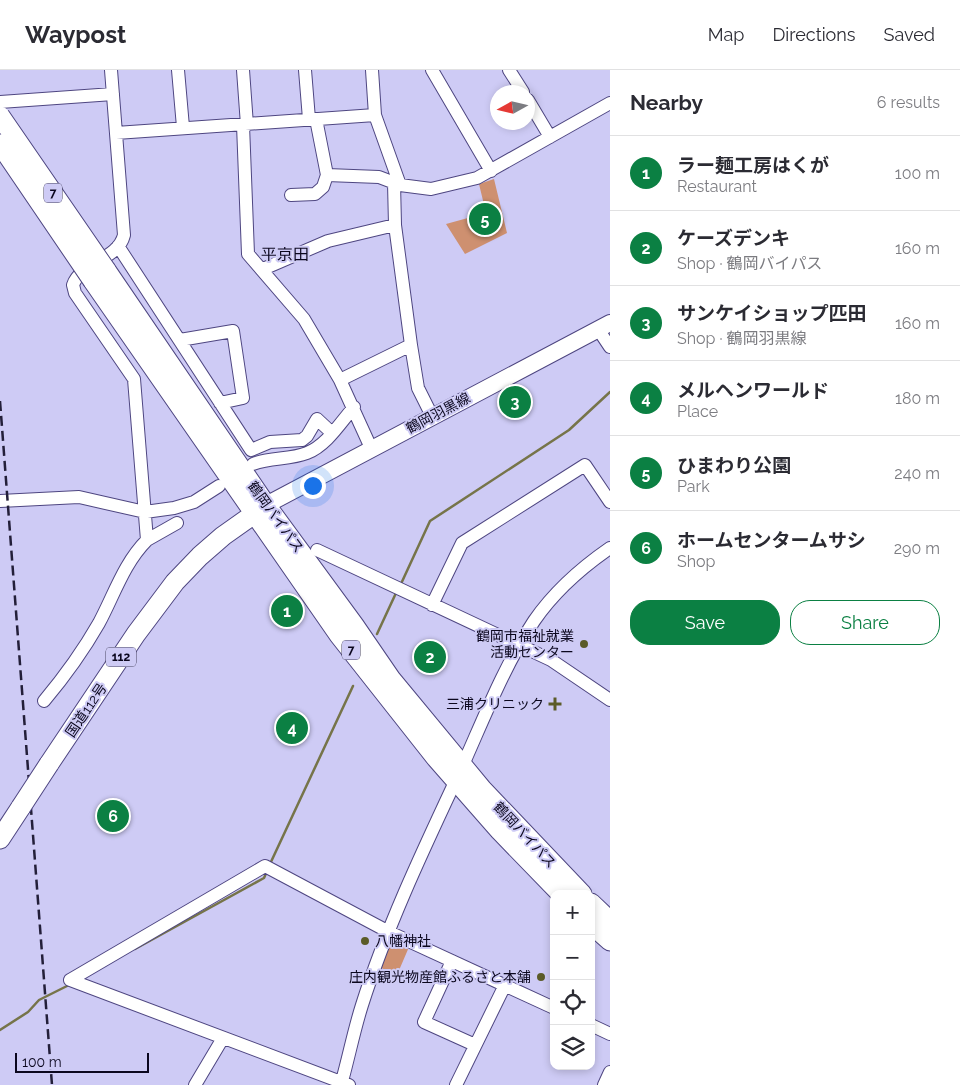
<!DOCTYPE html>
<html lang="en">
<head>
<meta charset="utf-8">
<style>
  :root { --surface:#fff; --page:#f2f2f3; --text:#2b2b33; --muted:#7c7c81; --line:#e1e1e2; --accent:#0b8043 }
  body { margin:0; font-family:Raleway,"Noto Sans JP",sans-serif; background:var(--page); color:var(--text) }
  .controls { position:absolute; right:15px; bottom:15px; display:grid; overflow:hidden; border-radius:10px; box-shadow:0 2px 8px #0003 }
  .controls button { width:45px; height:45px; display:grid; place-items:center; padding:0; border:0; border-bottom:1px solid var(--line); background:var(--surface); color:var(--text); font:25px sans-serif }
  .compass { position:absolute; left:490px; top:15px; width:45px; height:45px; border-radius:50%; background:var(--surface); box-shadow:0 2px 8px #0003; rotate:262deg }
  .scale { position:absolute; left:15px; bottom:12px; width:134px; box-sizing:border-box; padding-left:5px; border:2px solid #0b071e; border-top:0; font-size:14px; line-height:18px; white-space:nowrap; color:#0b071e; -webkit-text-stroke:4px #cecbf5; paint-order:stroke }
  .you { position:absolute; left:312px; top:415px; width:18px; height:18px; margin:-12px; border:4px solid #fff; border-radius:50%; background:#1a73e8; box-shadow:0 0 0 8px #1a73e833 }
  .badge { display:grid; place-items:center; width:32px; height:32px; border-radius:50%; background:var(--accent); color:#fff; font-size:16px; font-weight:700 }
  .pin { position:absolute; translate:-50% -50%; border:2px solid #fff; box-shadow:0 1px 5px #0006 }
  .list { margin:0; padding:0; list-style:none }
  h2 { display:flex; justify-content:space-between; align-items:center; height:65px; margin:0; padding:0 20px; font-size:21px }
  h2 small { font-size:16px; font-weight:400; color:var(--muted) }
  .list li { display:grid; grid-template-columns:32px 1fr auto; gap:15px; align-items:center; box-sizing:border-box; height:75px; padding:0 20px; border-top:1px solid var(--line) }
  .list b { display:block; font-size:19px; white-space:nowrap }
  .list p { margin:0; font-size:16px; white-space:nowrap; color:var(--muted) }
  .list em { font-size:16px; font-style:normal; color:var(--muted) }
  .actions { display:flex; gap:10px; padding:15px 20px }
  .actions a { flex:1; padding:11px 0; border:1px solid var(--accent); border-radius:20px; text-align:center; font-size:18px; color:var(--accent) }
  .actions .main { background:var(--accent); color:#fff }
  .icon { flex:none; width:28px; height:28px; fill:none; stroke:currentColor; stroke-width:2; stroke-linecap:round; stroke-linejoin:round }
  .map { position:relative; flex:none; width:610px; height:1015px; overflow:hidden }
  header { display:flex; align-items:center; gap:30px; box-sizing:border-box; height:70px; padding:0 25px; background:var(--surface); border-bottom:1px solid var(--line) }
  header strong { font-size:24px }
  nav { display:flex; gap:28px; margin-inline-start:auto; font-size:18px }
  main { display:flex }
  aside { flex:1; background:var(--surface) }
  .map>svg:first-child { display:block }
  .green { fill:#ce9070 }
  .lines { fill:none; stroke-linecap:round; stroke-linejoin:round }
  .stream { stroke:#767449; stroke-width:2.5 }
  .minor-casing { stroke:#4e4681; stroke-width:14 }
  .major-casing { stroke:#4e4681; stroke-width:18 }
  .highway-casing { stroke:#4e4681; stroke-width:21 }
  .minor { stroke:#fff; stroke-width:12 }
  .major { stroke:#fff; stroke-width:16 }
  .highway { stroke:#fff; stroke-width:19 }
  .rail { stroke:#231f39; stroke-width:2.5; stroke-dasharray:10 5; stroke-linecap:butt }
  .highway-bridge-casing { stroke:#4e4681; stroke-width:21; stroke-linecap:butt }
  .highway-bridge { stroke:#fff; stroke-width:19 }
  .poi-dot { fill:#5b5b28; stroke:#cecbf5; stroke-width:2 }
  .labels { text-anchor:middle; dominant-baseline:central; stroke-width:4; stroke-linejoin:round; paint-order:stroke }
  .shield { fill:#cecbf5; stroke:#46425e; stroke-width:1 }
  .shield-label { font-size:12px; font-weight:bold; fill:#0b071e }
  .street-label { font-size:14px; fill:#0b071e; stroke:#cecbf5 }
  .poi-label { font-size:14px; fill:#0b071e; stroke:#cecbf5; text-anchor:end }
  .quarter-label { font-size:16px; fill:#0b071e; stroke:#cecbf5 }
</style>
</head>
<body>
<header>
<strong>Waypost</strong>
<nav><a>Map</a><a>Directions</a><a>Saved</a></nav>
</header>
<main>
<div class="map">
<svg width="610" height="1015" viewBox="0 0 610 1015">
  <rect width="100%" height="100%" fill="#cecbf5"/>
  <path class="green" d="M 494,109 L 507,163 L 465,184 L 446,154 L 486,143 L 479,114 Z
    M 390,869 L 409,877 L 397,905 L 379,897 Z"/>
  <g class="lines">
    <path class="stream" d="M 400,516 L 430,451 L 569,360 L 610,322
      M 377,564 L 396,523
      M 270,794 L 353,616
      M 135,879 L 264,808 L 267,801
      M 0,960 L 28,942 L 39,930 L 71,914"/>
    <g class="minor-casing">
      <path id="minor" d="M 178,0 L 183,57
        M 243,0 L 247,55
        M 305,0 L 309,49
        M 372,0 L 375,45 L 400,115
        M 432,0 L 491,101
        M 509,0 L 523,22
        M 528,30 L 550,67
        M 0,32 L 113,24
        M 243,55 L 248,184 L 304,249 L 340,310 L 371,378
        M 116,63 L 375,45
        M 327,105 L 379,107 L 400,115 L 431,119 L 477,108 L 610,33
        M 291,125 L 315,124 L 323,117 L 327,105 L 316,49
        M 118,176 L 251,380 L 270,372 L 302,370 L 307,366 L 317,349 L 332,363
        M 263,199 L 328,171 L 395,155
        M 598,259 L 610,277
        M 180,270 L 233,261 L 243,328 L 220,333
        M 411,275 L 418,318 L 432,346
        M 340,310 L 411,275 L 395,155 L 394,113
        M 253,394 C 271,387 289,390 307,383 C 327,375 340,353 354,337
        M 0,431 L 79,427 L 145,442 L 174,438 L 194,432 L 219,416
        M 147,470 L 177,453
        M 317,480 L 551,590 L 610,630
        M 432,535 L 462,473 L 585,395 L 610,432
        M 44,631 C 65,606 83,581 99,553 C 114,525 124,493 147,470 L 134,309 L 75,223 L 73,215 C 81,192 118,190 124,165 L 111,0
        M 452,891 L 424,952 L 475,975
        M 70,910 L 265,796 L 389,862 L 554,938
        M 70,910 L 349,1015
        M 591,955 L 610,964
        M 342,1011 C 349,986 354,960 362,935 C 388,853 426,774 462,697 C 484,648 504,596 534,551 C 554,522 581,498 610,478
        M 195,1015 L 223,968
        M 456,1015 L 505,915
        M 604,1015 L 610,1002"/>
    </g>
    <g class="major-casing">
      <path id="major" d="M 266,435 L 610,253"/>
    </g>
    <g class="highway-casing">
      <path id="highway" d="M 106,200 L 266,435 L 354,555 L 391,609 L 482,719 L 582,824
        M 93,211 L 339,565 L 436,688 L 500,761 L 561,824
        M 49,694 L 136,564 L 175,512 L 200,486 L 223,466 L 264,437
        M 0,769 L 21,737
        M 591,833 L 610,851
        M 591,854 L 610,871"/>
    </g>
    <use href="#minor" class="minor"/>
    <use href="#major" class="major"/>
    <use href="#highway" class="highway"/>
    <path class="rail" d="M 0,331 L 52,1015"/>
    <g class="highway-bridge-casing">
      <path id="highway-bridge" d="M 0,46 L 106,200
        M 0,74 L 93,211
        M 21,737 L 49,694"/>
    </g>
    <use href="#highway-bridge" class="highway-bridge"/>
  </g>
  <g class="poi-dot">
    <circle cx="584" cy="574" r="5"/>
    <path d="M552.5 626.5h5v5h5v5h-5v5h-5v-5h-5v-5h5z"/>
    <circle cx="365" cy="871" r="5"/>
    <circle cx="541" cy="907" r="5"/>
  </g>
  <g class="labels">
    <g class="shield">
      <rect x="44" y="113.5" width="18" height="19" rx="4"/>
      <rect x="342" y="570.5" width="18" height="19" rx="4"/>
      <rect x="106" y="577.5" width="30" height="19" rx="4"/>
    </g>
    <g class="shield-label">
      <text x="53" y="123">7</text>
      <text x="351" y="580">7</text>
      <text x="121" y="587">112</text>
    </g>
    <g class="street-label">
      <text transform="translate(438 343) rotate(-28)">鶴岡羽黒線</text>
      <text transform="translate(276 447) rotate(54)">鶴岡バイパス</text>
      <text transform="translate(86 640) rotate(-56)">国道112号</text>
      <text transform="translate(525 765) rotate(47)">鶴岡バイパス</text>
    </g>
    <g class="poi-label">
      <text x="574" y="566">鶴岡市福祉就業<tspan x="574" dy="16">活動センター</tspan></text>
      <text x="544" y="634">三浦クリニック</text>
      <text x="375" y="871" text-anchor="start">八幡神社</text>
      <text x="531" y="907">庄内観光物産館ふるさと本舗</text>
    </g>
    <g class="quarter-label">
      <text x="285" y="184">平京田</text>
    </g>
  </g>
</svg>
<div class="controls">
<button>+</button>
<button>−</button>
<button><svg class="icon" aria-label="locate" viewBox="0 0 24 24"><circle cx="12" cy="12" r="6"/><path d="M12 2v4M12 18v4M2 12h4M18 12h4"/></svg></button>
<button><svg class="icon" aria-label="layers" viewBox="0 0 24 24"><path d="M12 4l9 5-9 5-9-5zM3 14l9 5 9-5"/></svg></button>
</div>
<svg class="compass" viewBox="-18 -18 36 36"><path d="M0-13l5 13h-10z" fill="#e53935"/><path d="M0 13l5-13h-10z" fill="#7c7c81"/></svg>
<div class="scale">100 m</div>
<div class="you"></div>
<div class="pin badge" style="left:287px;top:541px">1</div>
<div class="pin badge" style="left:430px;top:587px">2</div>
<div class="pin badge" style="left:515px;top:332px">3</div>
<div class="pin badge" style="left:292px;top:658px">4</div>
<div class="pin badge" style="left:485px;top:149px">5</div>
<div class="pin badge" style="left:113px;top:746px">6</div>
</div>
<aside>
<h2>Nearby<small>6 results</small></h2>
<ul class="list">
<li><span class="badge">1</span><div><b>ラー麺工房はくが</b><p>Restaurant</p></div><em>100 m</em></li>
<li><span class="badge">2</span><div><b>ケーズデンキ</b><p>Shop · 鶴岡バイパス</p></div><em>160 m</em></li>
<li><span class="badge">3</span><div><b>サンケイショップ匹田</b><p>Shop · 鶴岡羽黒線</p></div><em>160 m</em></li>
<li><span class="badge">4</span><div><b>メルヘンワールド</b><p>Place</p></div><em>180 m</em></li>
<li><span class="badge">5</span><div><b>ひまわり公園</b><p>Park</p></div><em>240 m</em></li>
<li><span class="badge">6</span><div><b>ホームセンタームサシ</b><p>Shop</p></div><em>290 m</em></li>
</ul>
<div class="actions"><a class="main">Save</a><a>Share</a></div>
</aside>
</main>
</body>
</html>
